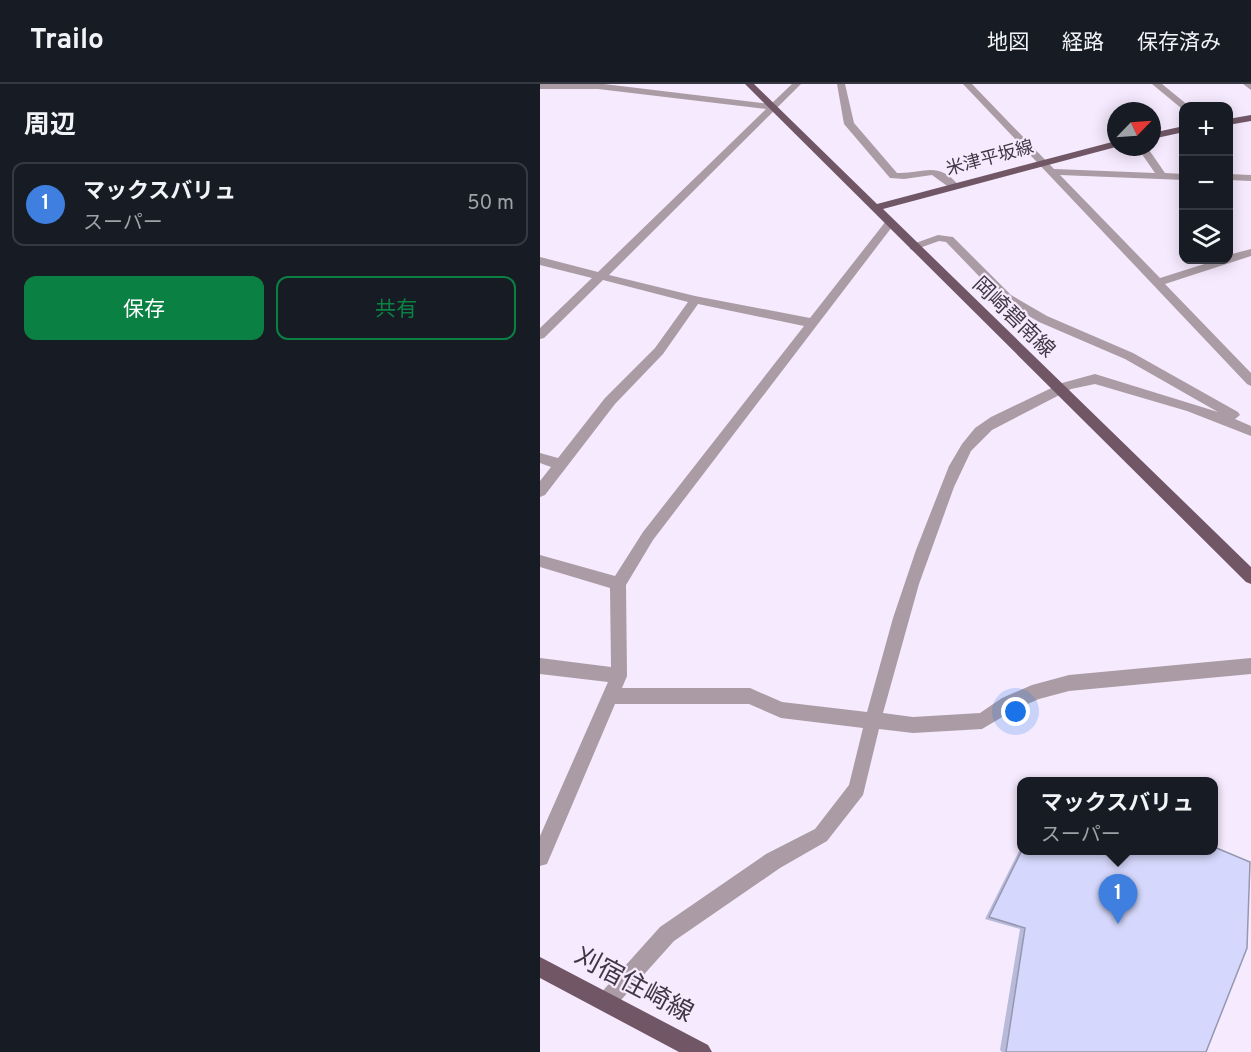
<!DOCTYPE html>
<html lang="ja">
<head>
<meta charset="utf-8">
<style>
  :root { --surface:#171b24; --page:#20242c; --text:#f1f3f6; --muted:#9ea1a6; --line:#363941; --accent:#0b8043 }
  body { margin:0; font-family:Overpass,"Noto Sans JP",sans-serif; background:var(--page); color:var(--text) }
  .controls { position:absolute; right:18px; top:18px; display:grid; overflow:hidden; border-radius:12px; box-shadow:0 3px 15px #0003 }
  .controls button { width:54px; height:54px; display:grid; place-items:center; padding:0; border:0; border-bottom:2px solid var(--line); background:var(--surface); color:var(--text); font:30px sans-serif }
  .compass { position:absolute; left:567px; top:18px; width:54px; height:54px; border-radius:50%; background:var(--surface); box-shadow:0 3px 15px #0003; rotate:65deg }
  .you { position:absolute; left:476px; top:628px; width:21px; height:21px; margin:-15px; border:4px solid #fff; border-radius:50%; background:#1a73e8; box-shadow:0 0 0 9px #1a73e833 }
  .badge { display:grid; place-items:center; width:39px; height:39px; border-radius:50%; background:var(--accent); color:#fff; font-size:20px; font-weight:700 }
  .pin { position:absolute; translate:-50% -50px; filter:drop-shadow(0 2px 3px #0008) }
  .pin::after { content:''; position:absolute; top:32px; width:21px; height:18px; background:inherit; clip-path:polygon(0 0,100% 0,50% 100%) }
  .popup { position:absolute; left:477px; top:693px; width:201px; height:78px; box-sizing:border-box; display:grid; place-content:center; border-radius:12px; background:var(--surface); filter:drop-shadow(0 2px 4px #0005); font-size:20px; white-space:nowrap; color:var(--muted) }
  .popup b { font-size:22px; color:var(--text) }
  .popup::after { content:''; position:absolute; left:50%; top:100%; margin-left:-12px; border:12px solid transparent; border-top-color:var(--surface) }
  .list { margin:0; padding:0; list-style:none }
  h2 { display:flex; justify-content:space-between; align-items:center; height:78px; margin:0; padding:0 24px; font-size:26px }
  h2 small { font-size:20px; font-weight:400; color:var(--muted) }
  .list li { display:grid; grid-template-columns:39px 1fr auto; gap:18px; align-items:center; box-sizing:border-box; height:84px; margin:0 12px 12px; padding:0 12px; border:2px solid var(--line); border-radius:12px }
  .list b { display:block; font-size:22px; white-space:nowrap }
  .list p { margin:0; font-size:20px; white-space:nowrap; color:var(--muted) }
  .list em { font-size:20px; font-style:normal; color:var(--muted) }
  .actions { display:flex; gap:12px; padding:18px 24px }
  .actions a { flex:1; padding:14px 0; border:2px solid var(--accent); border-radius:12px; text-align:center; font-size:21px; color:var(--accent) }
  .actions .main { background:var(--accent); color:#fff }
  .icon { flex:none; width:33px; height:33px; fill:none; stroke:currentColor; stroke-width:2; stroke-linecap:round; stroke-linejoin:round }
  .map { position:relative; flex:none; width:711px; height:968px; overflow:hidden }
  header { display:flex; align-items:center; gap:36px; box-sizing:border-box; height:84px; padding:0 30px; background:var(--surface); border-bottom:2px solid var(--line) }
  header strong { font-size:28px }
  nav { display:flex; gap:33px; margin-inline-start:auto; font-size:21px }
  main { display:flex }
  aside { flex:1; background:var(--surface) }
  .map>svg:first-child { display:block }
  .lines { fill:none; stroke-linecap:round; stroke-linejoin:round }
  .minor { fill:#ab9ba4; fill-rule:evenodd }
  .major { fill:#715766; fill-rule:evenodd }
  .wall { fill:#b7bad9 }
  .building { fill:#d5d8fc; stroke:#9597b0; stroke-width:1.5 }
  .labels { text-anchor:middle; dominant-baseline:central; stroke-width:4.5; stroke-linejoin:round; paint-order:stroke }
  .far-street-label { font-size:18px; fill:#3f3844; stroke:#f6eafe }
  .street-label { font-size:21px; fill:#3f3844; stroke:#f6eafe }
  .near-street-label { font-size:26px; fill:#3f3844; stroke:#f6eafe }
</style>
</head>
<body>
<header>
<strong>Trailo</strong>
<nav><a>地図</a><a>経路</a><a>保存済み</a></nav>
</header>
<main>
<aside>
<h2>周辺<small></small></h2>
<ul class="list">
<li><span class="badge" style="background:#3f7fe0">1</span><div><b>マックスバリュ</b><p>スーパー</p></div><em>50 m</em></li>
</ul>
<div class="actions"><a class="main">保存</a><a>共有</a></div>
</aside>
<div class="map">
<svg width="711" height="968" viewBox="0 0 711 968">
  <rect width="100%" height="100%" fill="#f6eafe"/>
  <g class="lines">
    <path class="minor" d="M 0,0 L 64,0 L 231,20 L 252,0 L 261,0 L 69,191 L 155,212 L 270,234 L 346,137 L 355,139 L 113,456 L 86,501 L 87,592 L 82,604 L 210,604 L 242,618 L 327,628 L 353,534 L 376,466 L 409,382 L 422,360 L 435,344 L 451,333 L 522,299 L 555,290 L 678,328 L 585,275 L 499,238 L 463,217 L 406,158 L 399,157 L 374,166 L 370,165 L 370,161 L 398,151 L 413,153 L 471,211 L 507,232 L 593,269 L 698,328 L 700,331 L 695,335 L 711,342 L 711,352 L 647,327 L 555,300 L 531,305 L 452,346 L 431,367 L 414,403 L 379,500 L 343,629 L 373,633 L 440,629 L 462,614 L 492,601 L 529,591 L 711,574 L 711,590 L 529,607 L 499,615 L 474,626 L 442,645 L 373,649 L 339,645 L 323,711 L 287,757 L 240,784 L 134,857 L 73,925 L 66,928 L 59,925 L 56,918 L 59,911 L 120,843 L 226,770 L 275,745 L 309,701 L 323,644 L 241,634 L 209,620 L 75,620 L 7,780 L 0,782 L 0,752 L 68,598 L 0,590 L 0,574 L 71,583 L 70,504 L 0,483 L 0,471 L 75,492 L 103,448 L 264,242 L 158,220 L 123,270 L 75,320 L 5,411 L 0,413 L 0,397 L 11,383 L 0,379 L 0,369 L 18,374 L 65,314 L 115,264 L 148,218 L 63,196 L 4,254 L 0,255 L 0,244 L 52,194 L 0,181 L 0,173 L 58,188 L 226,25 L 58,5 L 0,5 Z
      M 297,0 L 305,0 L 314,39 L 357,89 C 384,90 398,76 419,102 L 418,104 L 410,104 L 392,91 L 364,95 L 350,94 L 304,40 Z
      M 423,0 L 432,0 L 514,85 L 615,89 L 597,63 L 607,63 L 625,89 L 644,90 L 644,96 L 520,91 L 620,194 L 677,176 L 688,176 L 688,171 L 711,165 L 711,172 L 625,200 L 711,289 L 711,302 L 707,300 Z
      M 612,0 L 622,0 L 649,22 L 641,24 Z
      M 703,0 L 711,0 L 711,6 Z
      M 688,90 L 711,91 L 711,97 L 688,96 Z"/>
    <path class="major" d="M 205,0 L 214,0 L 337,120 L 576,57 L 576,63 L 343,125 L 711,483 L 711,500 L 706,498 Z
      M 711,31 L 711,37 L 688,41 L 688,35 Z
      M 644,42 L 644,48 L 612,55 L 612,49 Z
      M 0,873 L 168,961 L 172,968 L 139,968 L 0,894 Z"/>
  </g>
  <path class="wall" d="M 482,761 L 482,766 L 666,968 L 462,968 L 460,966 L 480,845 L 445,835 Z"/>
  <path class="building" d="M 674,763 L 710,778 L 707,864 L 666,968 L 466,968 L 485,844 L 449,833 L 482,766 L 674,766 Z"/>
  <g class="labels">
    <g class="far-street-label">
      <text transform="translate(450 75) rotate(-15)">米津平坂線</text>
    </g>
    <g class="street-label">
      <text transform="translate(473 234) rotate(44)">岡崎碧南線</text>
    </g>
    <g class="near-street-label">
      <text transform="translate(93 902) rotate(28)">刈宿住崎線</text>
    </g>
  </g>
</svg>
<div class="controls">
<button>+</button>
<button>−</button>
<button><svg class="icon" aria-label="layers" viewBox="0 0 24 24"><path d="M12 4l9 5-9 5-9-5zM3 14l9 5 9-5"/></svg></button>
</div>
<svg class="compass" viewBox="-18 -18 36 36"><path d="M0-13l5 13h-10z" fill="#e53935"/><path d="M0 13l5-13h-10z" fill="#9ea1a6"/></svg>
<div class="you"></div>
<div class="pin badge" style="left:578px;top:840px;background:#3f7fe0">1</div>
<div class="popup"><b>マックスバリュ</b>スーパー</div>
</div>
</main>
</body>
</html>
